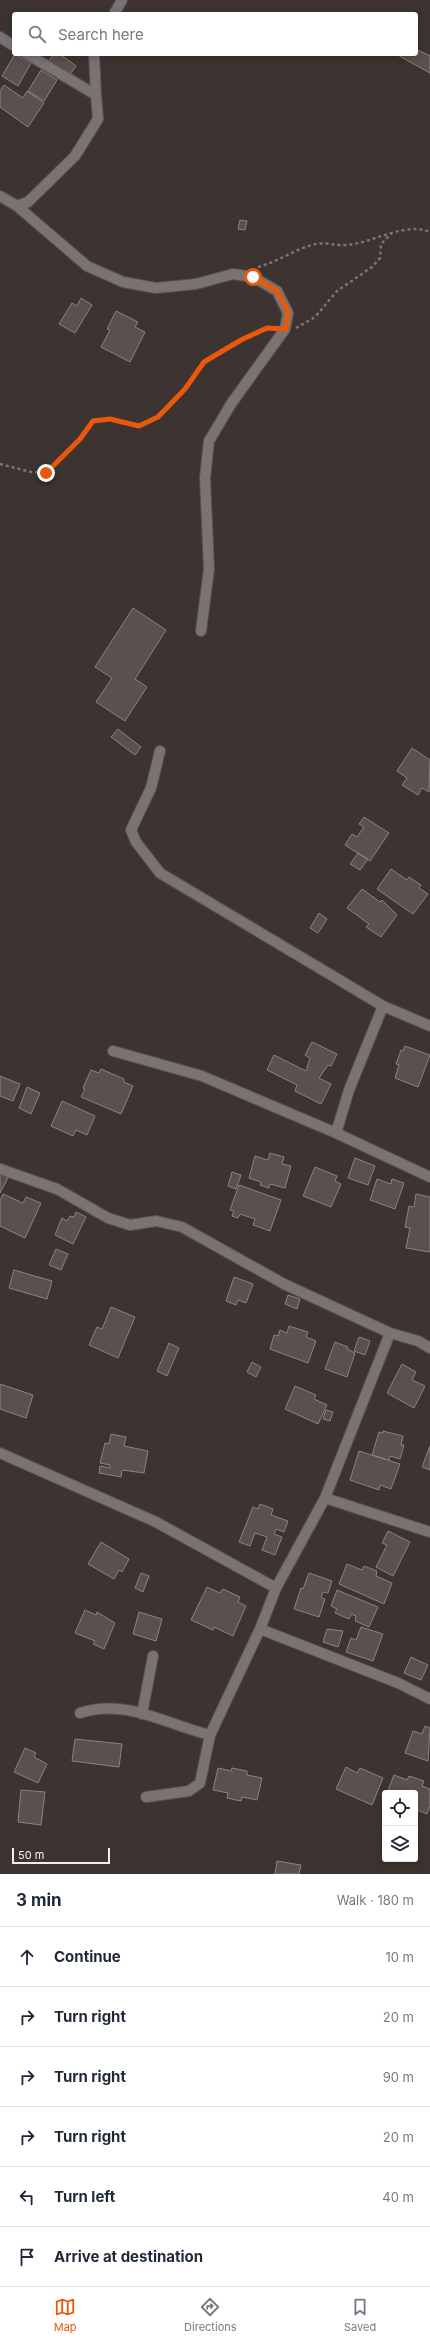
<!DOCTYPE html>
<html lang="en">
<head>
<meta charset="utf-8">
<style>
  :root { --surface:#fff; --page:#f6f6f7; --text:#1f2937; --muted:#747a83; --line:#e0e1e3; --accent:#ea580c }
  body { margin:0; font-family:Inter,sans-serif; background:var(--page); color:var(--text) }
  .controls { position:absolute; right:12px; bottom:12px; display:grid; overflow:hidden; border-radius:4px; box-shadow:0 2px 10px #0003 }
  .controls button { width:36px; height:36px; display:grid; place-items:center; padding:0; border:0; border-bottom:1px solid var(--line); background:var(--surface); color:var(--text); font:20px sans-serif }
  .scale { position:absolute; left:12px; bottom:10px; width:98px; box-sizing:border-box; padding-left:4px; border:2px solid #f5eeed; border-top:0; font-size:11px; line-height:14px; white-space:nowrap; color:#f5eeed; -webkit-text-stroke:3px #3d3431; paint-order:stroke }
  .stop { position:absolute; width:12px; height:12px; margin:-9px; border:3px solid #ea580c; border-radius:50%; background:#fff }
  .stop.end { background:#ea580c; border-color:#fff; box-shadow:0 1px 4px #0008 }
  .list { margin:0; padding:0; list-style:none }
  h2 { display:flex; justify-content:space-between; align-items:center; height:52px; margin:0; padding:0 16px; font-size:17px }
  h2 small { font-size:13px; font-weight:400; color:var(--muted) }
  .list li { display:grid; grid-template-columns:26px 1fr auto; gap:12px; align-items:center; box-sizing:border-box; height:60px; padding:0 16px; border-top:1px solid var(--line) }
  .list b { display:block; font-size:15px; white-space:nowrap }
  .list em { font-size:13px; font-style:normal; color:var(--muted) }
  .icon { flex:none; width:22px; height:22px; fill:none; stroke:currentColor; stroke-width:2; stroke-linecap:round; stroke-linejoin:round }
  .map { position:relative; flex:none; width:430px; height:1874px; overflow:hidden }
  .search { position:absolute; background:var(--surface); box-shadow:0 2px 10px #0003; left:12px; right:12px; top:12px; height:44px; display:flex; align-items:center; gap:10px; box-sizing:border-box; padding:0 14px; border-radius:4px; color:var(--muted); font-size:15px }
  .sheet { height:412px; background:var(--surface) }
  nav { display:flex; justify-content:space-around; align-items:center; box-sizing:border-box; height:56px; border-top:1px solid var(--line); background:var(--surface); font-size:11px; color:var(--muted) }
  nav a { display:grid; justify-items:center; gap:2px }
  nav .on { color:var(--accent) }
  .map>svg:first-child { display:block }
  .building { fill:#5a504d; stroke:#8c827e }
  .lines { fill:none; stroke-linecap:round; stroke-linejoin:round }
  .minor-casing { stroke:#5a524f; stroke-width:12 }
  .path { stroke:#7d7573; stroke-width:2.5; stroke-dasharray:3 3; stroke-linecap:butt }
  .minor { stroke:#797473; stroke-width:10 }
  .route { stroke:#ea580c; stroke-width:5 }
</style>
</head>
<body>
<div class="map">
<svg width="430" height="1874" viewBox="0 0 430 1874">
  <rect width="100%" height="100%" fill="#3d3431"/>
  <path class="building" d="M 416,49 L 430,56 L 430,73 L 396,54 L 416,54 Z
    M 15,54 L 31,63 L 18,86 L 2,76 Z
    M 54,54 L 60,54 L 76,66 L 68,77 L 48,62 Z
    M 41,70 L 57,80 L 44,101 L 28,91 Z
    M 4,85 L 23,98 L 27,91 L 44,103 L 28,127 L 0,107 L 0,91 Z
    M 240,220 L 247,221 L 245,230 L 238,229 Z
    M 81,298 L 92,305 L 75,333 L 59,324 L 72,303 L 77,306 Z
    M 116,311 L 138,322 L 135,327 L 145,332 L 130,362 L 101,347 L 110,330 L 107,329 Z
    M 133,608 L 166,630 L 135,679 L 147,687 L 125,721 L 96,702 L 112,678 L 95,667 Z
    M 118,729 L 141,747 L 135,755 L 111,737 Z
    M 412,748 L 430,760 L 429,792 L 422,788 L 418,795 L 402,785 L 407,778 L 397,771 Z
    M 364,817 L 389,833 L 370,861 L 345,845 L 352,834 L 357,837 L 364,827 L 359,824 Z
    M 358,853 L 368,859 L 360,870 L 350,864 Z
    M 391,869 L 407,880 L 409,877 L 421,885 L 419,888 L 428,894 L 413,914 L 377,889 Z
    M 362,889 L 380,902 L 382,900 L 397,915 L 381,937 L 366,927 L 369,924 L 347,908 Z
    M 319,913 L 327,919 L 318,933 L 310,928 Z
    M 312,1042 L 337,1054 L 331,1066 L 328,1065 L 319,1078 L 331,1084 L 321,1104 L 295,1091 L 297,1085 L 267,1070 L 274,1055 L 306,1071 L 310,1058 L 305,1055 Z
    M 405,1046 L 430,1055 L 418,1087 L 395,1078 L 399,1065 L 396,1064 L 401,1050 L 403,1051 Z
    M 101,1069 L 124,1079 L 124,1082 L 133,1086 L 121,1114 L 81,1097 L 85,1089 L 83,1088 L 91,1070 L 99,1073 Z
    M 0,1076 L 20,1084 L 13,1101 L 0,1096 Z
    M 27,1087 L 40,1093 L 31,1114 L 19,1108 Z
    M 62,1101 L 95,1116 L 87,1135 L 76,1130 L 73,1136 L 51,1126 Z
    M 270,1153 L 284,1157 L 282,1164 L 291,1166 L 285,1188 L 270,1184 L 269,1188 L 260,1185 L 261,1182 L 249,1178 L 255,1156 L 268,1160 Z
    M 355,1158 L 375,1166 L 368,1185 L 348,1178 Z
    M 315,1167 L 337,1176 L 335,1181 L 341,1184 L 331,1207 L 303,1196 Z
    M 232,1172 L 241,1175 L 236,1189 L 228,1186 Z
    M 0,1173 L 8,1178 L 0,1193 Z
    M 377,1179 L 391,1184 L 392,1179 L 404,1183 L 395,1209 L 370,1200 Z
    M 239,1185 L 281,1200 L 270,1231 L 253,1225 L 255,1219 L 240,1214 L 238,1218 L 232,1216 L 234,1211 L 230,1210 Z
    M 3,1194 L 23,1203 L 26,1197 L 41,1203 L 25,1238 L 0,1226 L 0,1201 Z
    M 416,1194 L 430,1197 L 430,1252 L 406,1248 L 410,1228 L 405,1227 L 409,1206 L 414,1207 Z
    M 76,1212 L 86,1217 L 73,1244 L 55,1235 L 62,1218 L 67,1221 L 70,1216 L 74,1217 Z
    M 56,1249 L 68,1254 L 61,1270 L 49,1265 Z
    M 14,1270 L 52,1281 L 47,1299 L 9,1288 Z
    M 234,1277 L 253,1284 L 246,1303 L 238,1300 L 236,1305 L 226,1301 Z
    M 288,1295 L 300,1299 L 297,1309 L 285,1304 Z
    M 111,1307 L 135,1317 L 118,1358 L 89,1345 L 97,1327 L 102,1329 Z
    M 289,1326 L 308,1332 L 306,1337 L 316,1341 L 308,1363 L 270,1349 L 274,1335 L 278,1336 L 280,1330 L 287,1333 Z
    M 359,1337 L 370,1341 L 365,1355 L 354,1351 Z
    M 335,1342 L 348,1347 L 347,1349 L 355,1353 L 347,1377 L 325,1369 Z
    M 169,1343 L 179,1348 L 167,1376 L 157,1371 Z
    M 252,1362 L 261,1367 L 256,1377 L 247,1372 Z
    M 402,1364 L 416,1372 L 412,1380 L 425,1386 L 414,1408 L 387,1393 Z
    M 0,1384 L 33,1395 L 26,1418 L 0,1409 Z
    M 295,1386 L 316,1395 L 314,1399 L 327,1405 L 318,1424 L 285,1409 Z
    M 326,1410 L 333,1412 L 330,1421 L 323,1419 Z
    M 383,1431 L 403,1436 L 401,1445 L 404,1445 L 400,1459 L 390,1456 L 389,1460 L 372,1455 L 379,1432 L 383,1433 Z
    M 111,1434 L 126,1437 L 124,1446 L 148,1451 L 144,1473 L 122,1470 L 121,1477 L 99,1473 L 100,1466 L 110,1468 L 110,1465 L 100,1463 L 105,1443 L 109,1444 Z
    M 430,1446 L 430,1470 L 422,1467 Z
    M 359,1451 L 400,1464 L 391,1489 L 380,1485 L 379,1490 L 350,1480 Z
    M 260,1504 L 273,1509 L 271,1515 L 288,1521 L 284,1532 L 276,1529 L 274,1534 L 282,1537 L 275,1555 L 262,1550 L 267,1537 L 255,1533 L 250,1546 L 239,1542 L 253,1507 L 258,1509 Z
    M 388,1531 L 410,1542 L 393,1576 L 376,1567 L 387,1545 L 382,1543 Z
    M 101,1542 L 129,1559 L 122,1572 L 119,1570 L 114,1579 L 88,1564 Z
    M 347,1564 L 362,1570 L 364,1566 L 377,1571 L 376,1576 L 392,1583 L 384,1604 L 339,1584 Z
    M 141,1573 L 149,1576 L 143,1592 L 135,1588 Z
    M 309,1573 L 332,1581 L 328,1593 L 323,1592 L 321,1598 L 325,1599 L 319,1617 L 294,1609 L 301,1588 L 303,1589 Z
    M 207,1587 L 220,1593 L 223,1589 L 240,1597 L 238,1602 L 246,1606 L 233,1636 L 214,1627 L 213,1630 L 191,1620 Z
    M 337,1590 L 378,1607 L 369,1627 L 355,1621 L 356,1616 L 351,1614 L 349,1619 L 335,1613 L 337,1609 L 331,1606 Z
    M 85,1610 L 96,1615 L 97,1612 L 115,1623 L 104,1649 L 93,1644 L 95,1641 L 75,1633 Z
    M 139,1612 L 162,1619 L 156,1641 L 133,1634 Z
    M 361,1627 L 383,1634 L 373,1661 L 346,1652 L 351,1638 L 356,1640 Z
    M 327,1629 L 343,1631 L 338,1647 L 323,1642 Z
    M 411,1657 L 428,1665 L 421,1680 L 404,1673 Z
    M 425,1726 L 430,1728 L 428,1761 L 405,1753 L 413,1731 L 422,1734 Z
    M 75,1739 L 122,1744 L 119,1767 L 72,1761 Z
    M 25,1748 L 36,1753 L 34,1757 L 47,1764 L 38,1783 L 14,1772 Z
    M 346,1767 L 357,1773 L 360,1768 L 383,1778 L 372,1805 L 336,1789 Z
    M 218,1768 L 231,1771 L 232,1768 L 247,1771 L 247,1775 L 262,1778 L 257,1800 L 242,1797 L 241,1801 L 227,1798 L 228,1793 L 213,1790 Z
    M 394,1775 L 407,1780 L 409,1776 L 424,1781 L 422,1786 L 430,1789 L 430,1806 L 427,1814 L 415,1809 L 415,1793 L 387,1793 Z
    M 21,1790 L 45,1792 L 41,1825 L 18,1822 Z
    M 277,1861 L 301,1865 L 299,1874 L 275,1874 Z"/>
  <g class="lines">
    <g class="minor-casing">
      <path id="minor" d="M 114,14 L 122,0
        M 0,37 L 14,46
        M 27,54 L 96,95 L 94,54
        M 0,196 L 17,206 L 87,266 L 123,282 L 156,288 L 196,284 L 233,274 L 253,277 L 277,291 L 288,313 L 285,329 L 231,404 L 209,441 L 205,478 L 209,569 L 201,631
        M 17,206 L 28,202 L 75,156 L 98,119 L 96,95
        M 160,751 L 151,788 L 131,830 L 136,842 L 160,873 L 383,1006 L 349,1090 L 336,1133 L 430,1177
        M 383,1006 L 430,1026
        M 113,1051 L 202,1076 L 336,1133
        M 0,1169 L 57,1189 L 108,1218 L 130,1225 L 156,1221 L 182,1227 L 284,1284 L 390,1333
        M 430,1348 L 418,1341 L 390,1333 L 325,1498 L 276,1588 L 260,1629 L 398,1683 L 430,1699
        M 0,1453 L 156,1522 L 276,1588
        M 325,1498 L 430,1532
        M 80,1713 C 126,1698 165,1724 210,1735
        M 142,1714 L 153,1656
        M 146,1797 L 189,1791 L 200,1783 L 210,1735 L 260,1629"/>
    </g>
    <path class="path" d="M 258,267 C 277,262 294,250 312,245 C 324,241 335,246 346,245 C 371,244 405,221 430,232
      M 296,328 L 315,317 L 337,291 L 372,267 L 380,258 L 381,244 L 392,233
      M 0,464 L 31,472 L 47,473 L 80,439 L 93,421 L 110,419 L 139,426 C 158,417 173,404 186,387 C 192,379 197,369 204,362 C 213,353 261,327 273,328"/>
    <use href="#minor" class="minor"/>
  </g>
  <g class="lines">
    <path class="route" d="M 46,473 L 80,439 L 93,421 L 110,419 L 139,426 L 158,417 L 185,389 L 204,362 L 241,340 L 267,328 L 286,329 L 288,312 L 277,291 L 253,277"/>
  </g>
</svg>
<div class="controls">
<button><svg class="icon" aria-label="locate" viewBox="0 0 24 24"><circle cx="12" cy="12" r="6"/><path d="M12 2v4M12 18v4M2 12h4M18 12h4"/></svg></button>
<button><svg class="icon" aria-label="layers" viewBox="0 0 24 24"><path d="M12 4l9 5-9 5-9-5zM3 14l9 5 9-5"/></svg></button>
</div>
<div class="scale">50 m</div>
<div class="stop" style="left:253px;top:277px"></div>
<div class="stop end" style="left:46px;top:473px"></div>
<div class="search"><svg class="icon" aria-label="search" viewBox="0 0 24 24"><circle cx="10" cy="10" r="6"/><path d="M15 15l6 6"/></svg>Search here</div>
</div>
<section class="sheet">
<h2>3 min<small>Walk · 180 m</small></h2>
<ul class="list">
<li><svg class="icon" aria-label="ahead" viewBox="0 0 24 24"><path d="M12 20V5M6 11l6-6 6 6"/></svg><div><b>Continue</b></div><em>10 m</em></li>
<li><svg class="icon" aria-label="right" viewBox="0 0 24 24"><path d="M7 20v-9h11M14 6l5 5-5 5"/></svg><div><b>Turn right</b></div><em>20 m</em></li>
<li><svg class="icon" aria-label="right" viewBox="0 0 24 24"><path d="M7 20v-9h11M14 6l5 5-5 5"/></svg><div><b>Turn right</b></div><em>90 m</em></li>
<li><svg class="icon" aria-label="right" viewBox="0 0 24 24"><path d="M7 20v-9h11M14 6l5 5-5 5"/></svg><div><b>Turn right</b></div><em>20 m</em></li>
<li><svg class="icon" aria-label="left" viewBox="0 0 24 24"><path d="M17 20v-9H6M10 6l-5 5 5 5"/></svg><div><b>Turn left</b></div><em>40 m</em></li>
<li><svg class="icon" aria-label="arrive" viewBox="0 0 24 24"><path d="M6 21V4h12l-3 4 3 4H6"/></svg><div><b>Arrive at destination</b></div></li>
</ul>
</section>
<nav>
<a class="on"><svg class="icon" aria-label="map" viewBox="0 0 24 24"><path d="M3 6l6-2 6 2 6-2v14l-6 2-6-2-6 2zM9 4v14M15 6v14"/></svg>Map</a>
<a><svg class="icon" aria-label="directions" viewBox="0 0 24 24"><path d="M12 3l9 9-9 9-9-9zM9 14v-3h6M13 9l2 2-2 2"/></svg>Directions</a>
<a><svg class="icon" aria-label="saved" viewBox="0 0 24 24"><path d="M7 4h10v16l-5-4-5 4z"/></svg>Saved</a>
</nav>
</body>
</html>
